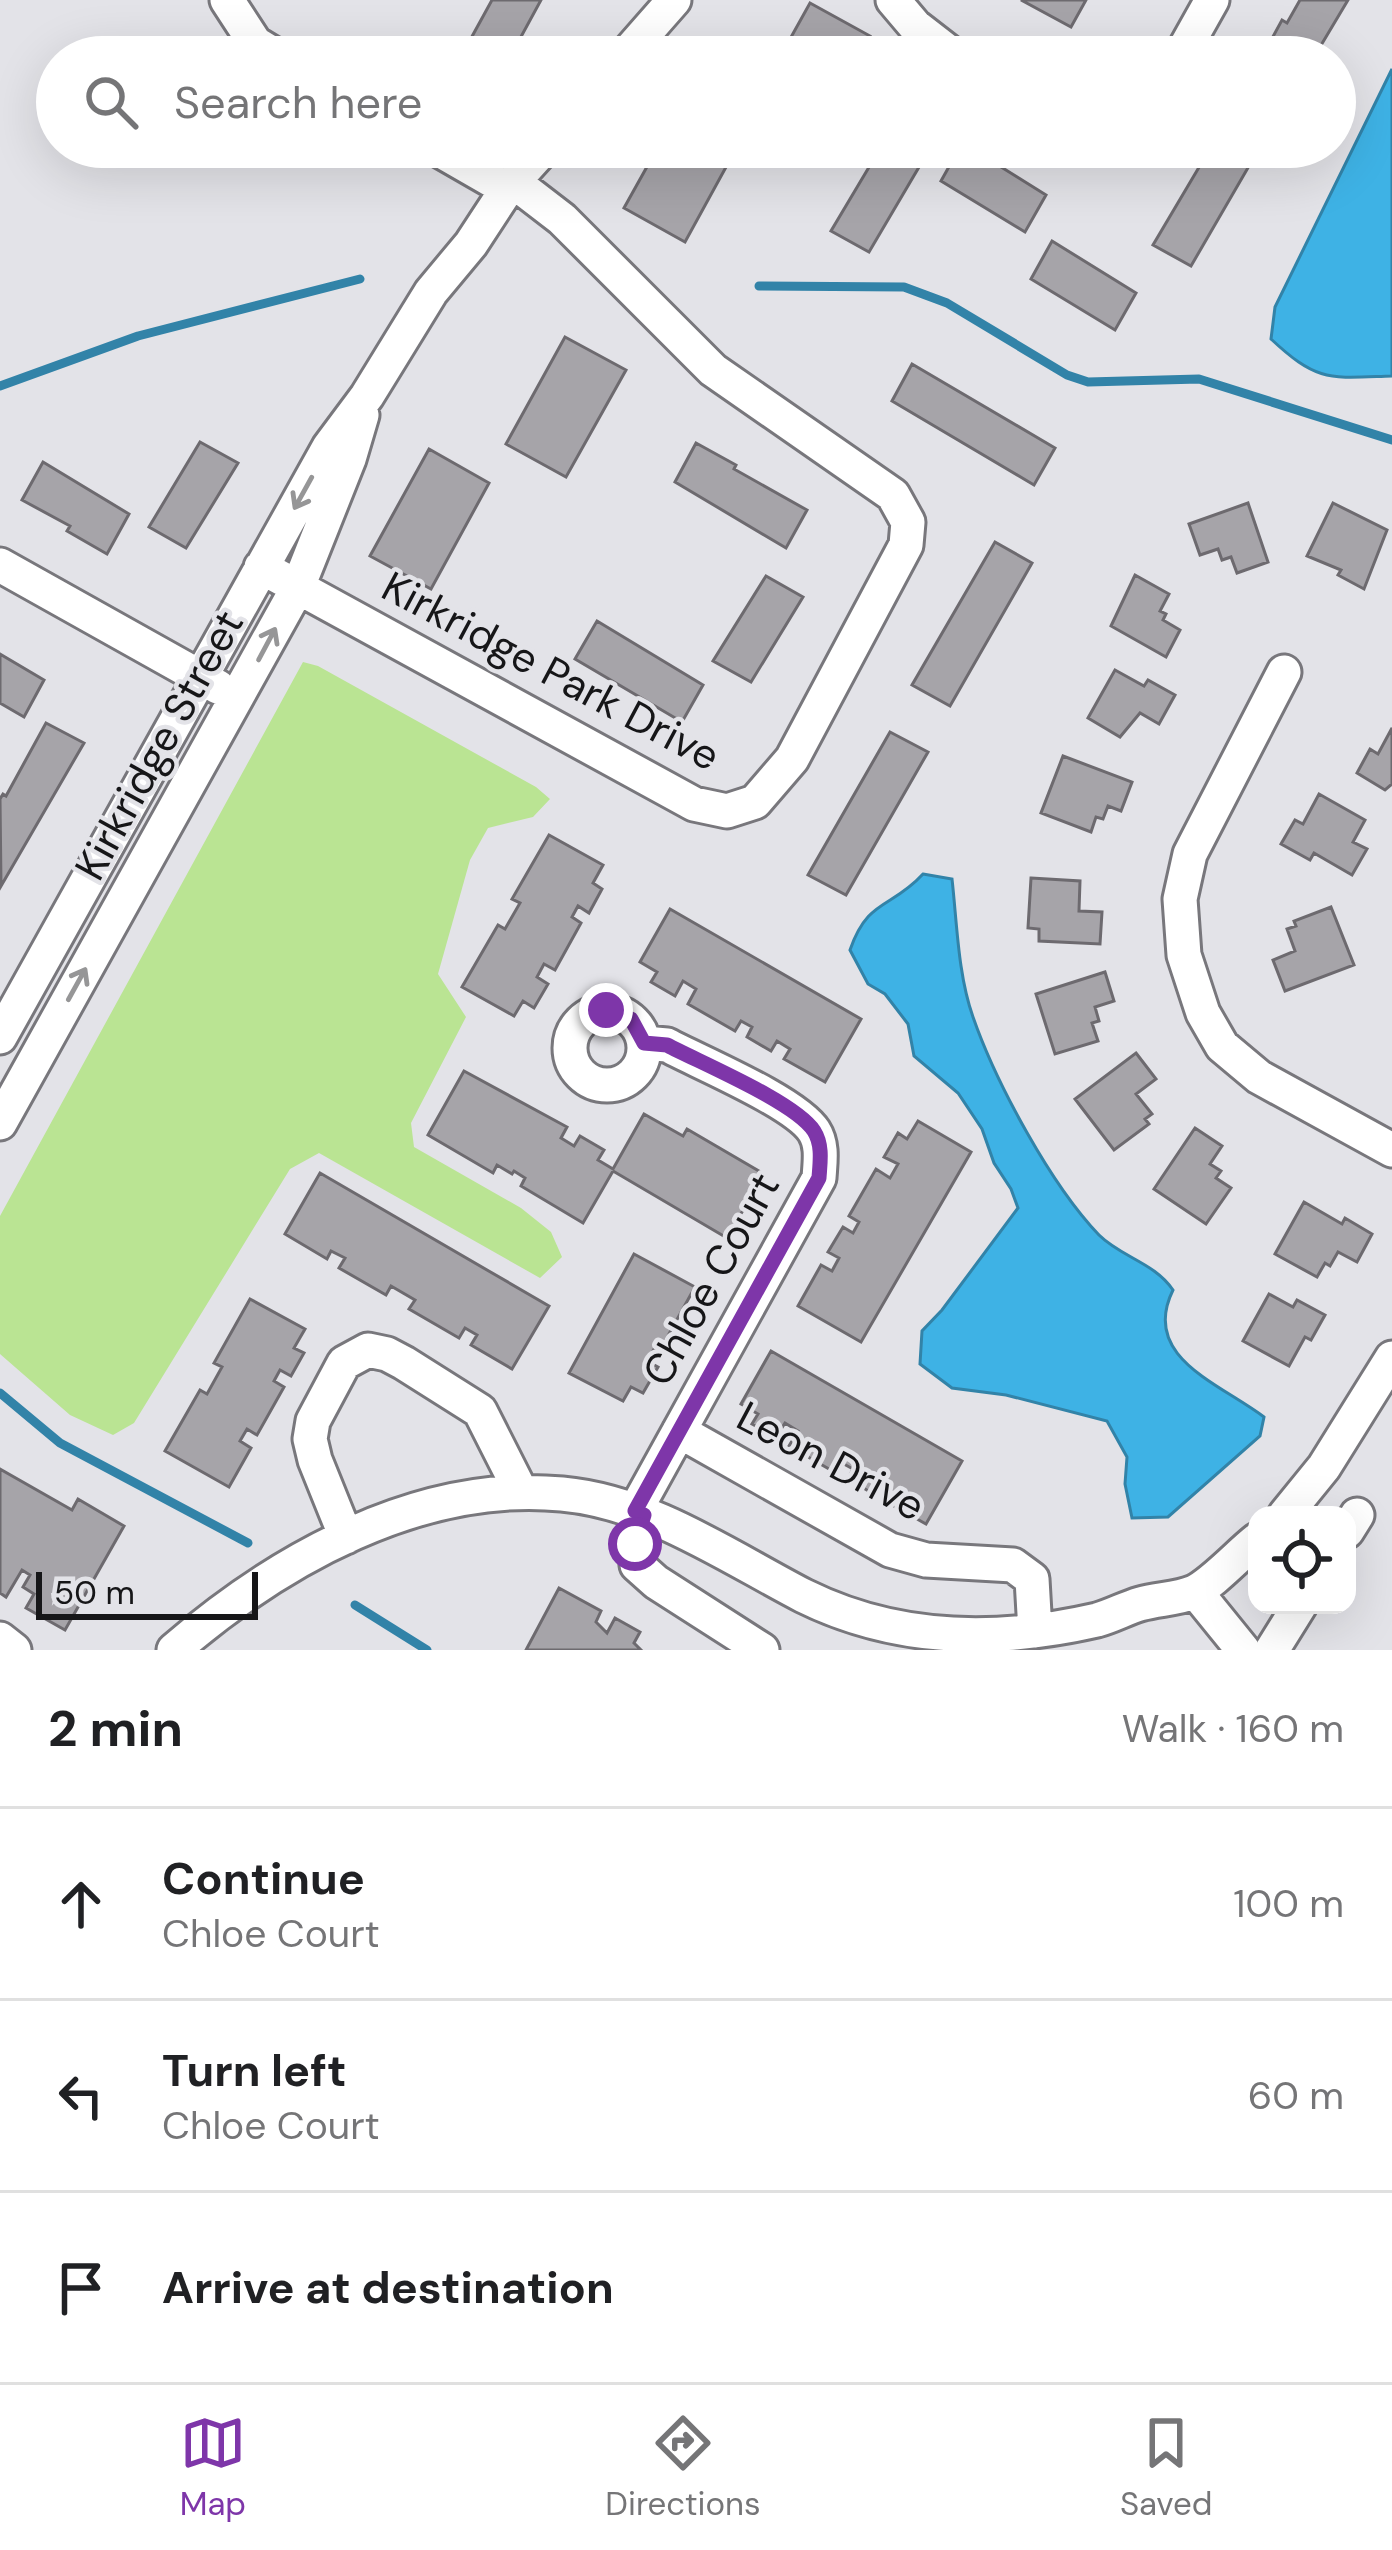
<!DOCTYPE html>
<html lang="en">
<head>
<meta charset="utf-8">
<style>
  :root { --surface:#fff; --page:#f6f6f6; --text:#202124; --muted:#757577; --line:#e0e0e0; --accent:#7e36a9 }
  body { margin:0; font-family:"DM Sans",sans-serif; background:var(--page); color:var(--text) }
  .controls { position:absolute; right:36px; bottom:36px; display:grid; overflow:hidden; border-radius:24px; box-shadow:0 12px 48px #0002 }
  .controls button { width:108px; height:108px; display:grid; place-items:center; padding:0; border:0; border-bottom:3px solid var(--line); background:var(--surface); color:var(--text); font:60px sans-serif }
  .scale { position:absolute; left:36px; bottom:30px; width:222px; box-sizing:border-box; padding-left:12px; border:6px solid #161618; border-top:0; font-size:33px; line-height:42px; white-space:nowrap; color:#161618; -webkit-text-stroke:9px #e3e3e8; paint-order:stroke }
  .stop { position:absolute; width:36px; height:36px; margin:-27px; border:9px solid #7e36a9; border-radius:50%; background:#fff }
  .stop.end { background:#7e36a9; border-color:#fff; box-shadow:0 3px 12px #0008 }
  .list { margin:0; padding:0; list-style:none }
  h2 { display:flex; justify-content:space-between; align-items:center; height:156px; margin:0; padding:0 48px; font-size:51px }
  h2 small { font-size:39px; font-weight:400; color:var(--muted) }
  .list li { display:grid; grid-template-columns:78px 1fr auto; gap:36px; align-items:center; box-sizing:border-box; height:192px; padding:0 48px; border-top:3px solid var(--line) }
  .list b { display:block; font-size:45px; white-space:nowrap }
  .list p { margin:0; font-size:39px; white-space:nowrap; color:var(--muted) }
  .list em { font-size:39px; font-style:normal; color:var(--muted) }
  .icon { flex:none; width:66px; height:66px; fill:none; stroke:currentColor; stroke-width:2; stroke-linecap:round; stroke-linejoin:round }
  .map { position:relative; flex:none; width:1392px; height:1650px; overflow:hidden }
  .search { position:absolute; background:var(--surface); box-shadow:0 12px 48px #0002; left:36px; right:36px; top:36px; height:132px; display:flex; align-items:center; gap:30px; box-sizing:border-box; padding:0 42px; border-radius:66px; color:var(--muted); font-size:45px }
  .sheet { height:732px; background:var(--surface) }
  nav { display:flex; justify-content:space-around; align-items:center; box-sizing:border-box; height:168px; border-top:3px solid var(--line); background:var(--surface); font-size:33px; color:var(--muted) }
  nav a { display:grid; justify-items:center; gap:6px }
  nav .on { color:var(--accent) }
  .map>svg:first-child { display:block }
  .green { fill:#bae493 }
  .water { fill:#3eb2e5; stroke:#3283a8; stroke-width:3 }
  .lines { fill:none; stroke-linecap:round; stroke-linejoin:round }
  .stream { stroke:#3283a8; stroke-width:9 }
  .building { fill:#a6a4a9; stroke:#6d6a6f; stroke-width:3 }
  .minor-casing { stroke:#78777c; stroke-width:39 }
  .minor { stroke:#fff; stroke-width:33 }
  .oneway { stroke:#969697 }
  .route { stroke:#7e36a9; stroke-width:15 }
  .labels { text-anchor:middle; dominant-baseline:central; stroke-width:9; stroke-linejoin:round; paint-order:stroke }
  .street-label { font-size:42px; fill:#161618; stroke:#e3e3e8 }
</style>
</head>
<body>
<div class="map">
<svg width="1392" height="1650" viewBox="0 0 1392 1650">
  <rect width="100%" height="100%" fill="#e3e3e8"/>
  <path class="green" d="M 303,662 L 318,666 L 536,787 L 550,799 L 533,817 L 488,828 L 470,860 L 438,974 L 466,1017 L 411,1123 L 414,1147 L 521,1208 L 551,1232 L 562,1257 L 540,1278 L 319,1153 L 290,1169 L 134,1423 L 113,1435 L 70,1415 L 0,1354 L 0,1216 Z"/>
  <path class="water" d="M 1392,69 L 1392,376 C 1330,378 1318,383 1271,339 L 1275,307 Z
    M 923,874 L 952,879 C 957,923 958,975 973,1017 C 996,1083 1051,1185 1099,1235 C 1121,1257 1155,1263 1173,1290 C 1140,1357 1219,1383 1264,1417 L 1260,1436 L 1168,1517 L 1132,1518 L 1125,1484 L 1127,1457 L 1107,1421 L 1006,1395 L 952,1388 L 920,1364 L 922,1331 L 942,1310 L 1018,1208 L 1011,1189 L 994,1163 L 982,1129 L 958,1093 L 914,1056 L 908,1024 L 885,994 L 868,984 L 850,950 C 868,898 891,909 923,874 Z"/>
  <g class="lines">
    <path class="stream" d="M 759,286 L 904,287 L 947,303 L 1067,375 L 1088,382 L 1199,379 L 1392,440
      M 0,386 L 138,336 L 360,279
      M 0,1393 L 60,1443 L 248,1543
      M 355,1605 L 427,1650"/>
  </g>
  <path class="building" d="M 492,0 L 541,0 L 510,57 L 497,57 L 469,42 Z
    M 1021,0 L 1086,0 L 1071,27 Z
    M 1300,0 L 1348,0 L 1314,57 L 1262,57 L 1282,20 L 1287,23 Z
    M 810,3 L 870,36 L 859,57 L 780,57 Z
    M 658,147 L 737,147 L 685,242 L 624,208 Z
    M 881,147 L 919,167 L 869,252 L 831,231 Z
    M 960,147 L 969,147 L 1046,195 L 1025,232 L 941,181 Z
    M 1211,147 L 1260,147 L 1191,266 L 1153,245 Z
    M 1052,241 L 1136,293 L 1115,330 L 1031,279 Z
    M 565,337 L 626,370 L 566,477 L 506,444 Z
    M 912,364 L 1055,448 L 1034,485 L 892,401 Z
    M 200,442 L 238,463 L 186,548 L 149,527 Z
    M 696,443 L 736,465 L 734,469 L 807,510 L 786,548 L 675,482 Z
    M 429,449 L 489,483 L 431,589 L 370,556 Z
    M 43,462 L 129,514 L 107,554 L 67,531 L 70,526 L 22,500 Z
    M 1248,503 L 1268,562 L 1237,573 L 1231,557 L 1222,560 L 1218,549 L 1200,555 L 1189,524 Z
    M 1333,503 L 1387,530 L 1364,589 L 1338,575 L 1341,570 L 1307,556 Z
    M 995,542 L 1032,563 L 950,706 L 912,685 Z
    M 1135,575 L 1169,594 L 1160,611 L 1166,614 L 1163,620 L 1180,630 L 1166,657 L 1111,626 Z
    M 766,576 L 803,597 L 751,682 L 713,661 Z
    M 597,621 L 703,685 L 682,722 L 575,659 Z
    M 0,654 L 44,680 L 24,717 L 0,703 Z
    M 1115,670 L 1144,686 L 1148,680 L 1175,695 L 1159,724 L 1140,713 L 1120,737 L 1088,718 Z
    M 46,723 L 84,743 L 1,886 L 0,799 L 3,794 L 6,796 Z
    M 1392,728 L 1392,784 L 1385,790 L 1357,773 L 1370,749 L 1378,754 Z
    M 890,732 L 928,752 L 846,895 L 808,875 Z
    M 1063,756 L 1132,782 L 1121,811 L 1108,806 L 1103,819 L 1096,817 L 1091,832 L 1041,813 Z
    M 1319,794 L 1365,820 L 1353,842 L 1367,849 L 1352,875 L 1314,853 L 1310,860 L 1281,844 L 1295,820 L 1303,824 Z
    M 549,835 L 603,865 L 593,883 L 602,889 L 589,913 L 578,906 L 572,917 L 581,923 L 555,970 L 544,964 L 537,977 L 548,984 L 534,1008 L 523,1001 L 514,1016 L 462,987 L 498,925 L 505,929 L 520,903 L 512,899 Z
    M 1031,878 L 1080,881 L 1079,911 L 1102,912 L 1100,944 L 1039,941 L 1039,929 L 1028,928 Z
    M 1331,907 L 1354,965 L 1285,991 L 1273,960 L 1295,951 L 1287,929 L 1296,926 L 1294,921 Z
    M 670,909 L 861,1019 L 825,1082 L 784,1059 L 790,1049 L 777,1041 L 771,1051 L 747,1037 L 752,1027 L 741,1021 L 735,1031 L 688,1004 L 696,989 L 683,981 L 675,996 L 651,982 L 657,972 L 640,962 Z
    M 1105,972 L 1114,1001 L 1095,1007 L 1099,1021 L 1092,1023 L 1098,1041 L 1055,1054 L 1036,994 Z
    M 1136,1053 L 1156,1079 L 1136,1094 L 1152,1114 L 1145,1119 L 1149,1124 L 1114,1150 L 1075,1099 Z
    M 464,1071 L 567,1127 L 561,1138 L 574,1146 L 580,1136 L 604,1150 L 598,1160 L 613,1169 L 644,1114 L 683,1136 L 687,1129 L 764,1174 L 727,1238 L 613,1171 L 583,1223 L 521,1186 L 525,1178 L 514,1171 L 512,1174 L 497,1165 L 493,1173 L 428,1135 Z
    M 918,1121 L 971,1152 L 861,1342 L 798,1306 L 821,1265 L 832,1271 L 839,1258 L 828,1252 L 843,1227 L 853,1233 L 859,1222 L 849,1216 L 876,1169 L 890,1178 L 898,1164 L 884,1157 L 898,1133 L 907,1139 Z
    M 1195,1128 L 1222,1146 L 1210,1164 L 1221,1171 L 1216,1178 L 1231,1188 L 1206,1224 L 1154,1189 Z
    M 320,1173 L 549,1306 L 512,1369 L 471,1345 L 477,1335 L 465,1328 L 459,1338 L 409,1309 L 415,1300 L 391,1286 L 386,1295 L 339,1268 L 345,1258 L 331,1251 L 327,1259 L 285,1234 Z
    M 1304,1202 L 1342,1224 L 1345,1218 L 1372,1234 L 1357,1262 L 1338,1252 L 1330,1266 L 1325,1263 L 1317,1277 L 1275,1254 Z
    M 634,1254 L 695,1287 L 659,1352 L 654,1349 L 647,1361 L 658,1367 L 643,1393 L 631,1387 L 623,1401 L 569,1373 Z
    M 1269,1294 L 1293,1307 L 1297,1300 L 1325,1315 L 1311,1340 L 1305,1337 L 1289,1366 L 1243,1341 Z
    M 250,1299 L 305,1329 L 294,1348 L 304,1353 L 291,1376 L 280,1370 L 274,1381 L 284,1387 L 257,1435 L 247,1429 L 240,1441 L 251,1448 L 229,1487 L 165,1451 L 200,1390 L 207,1394 L 222,1367 L 214,1363 Z
    M 771,1351 L 962,1461 L 926,1524 L 885,1501 L 891,1490 L 879,1483 L 872,1493 L 848,1479 L 853,1469 L 842,1463 L 836,1473 L 789,1446 L 798,1431 L 785,1423 L 776,1437 L 752,1424 L 758,1414 L 741,1404 Z
    M 0,1469 L 72,1510 L 78,1499 L 124,1526 L 65,1630 L 26,1608 L 34,1594 L 23,1587 L 30,1575 L 22,1570 L 6,1597 L 0,1593 Z
    M 559,1588 L 601,1611 L 596,1622 L 607,1633 L 615,1618 L 640,1632 L 634,1643 L 641,1650 L 526,1650 Z"/>
  <g class="lines">
    <g class="minor-casing">
      <path id="minor" d="M 227,0 L 255,43 L 278,57
        M 893,0 L 915,26 L 955,57
        M 624,57 L 674,0
        M 1180,57 L 1212,0
        M 434,147 L 507,189
        M 0,565 L 218,687
        M 261,567 L 694,804 L 727,811 L 755,802 L 792,759 L 906,545 L 908,522 L 893,495 L 713,370 L 562,219 L 514,182
        M 1284,672 L 1190,854 L 1180,899 L 1184,955 L 1203,1013 L 1222,1046 L 1259,1077 L 1392,1150
        M570 1048a37 37 0 1 1 74 0a37 37 0 1 1-74 0Z
        M 0,1037 L 329,447 L 367,396 L 431,292 L 471,244 L 507,189 L 545,147
        M 0,1123 L 298,587 L 349,459 L 362,415
        M 679,1431 L 890,1550 L 926,1560 L 1013,1565 L 1032,1579 L 1035,1631
        M 635,1511 L 819,1178 C 820,1162 823,1145 814,1131 C 795,1102 701,1063 667,1045 L 644,1043
        M 644,1515 L 635,1544 L 637,1565 L 656,1582 L 762,1650
        M 1285,1515 L 1324,1467 L 1392,1358
        M 1347,1531 L 1357,1515
        M 346,1537 L 315,1460 L 310,1439 L 313,1421 L 344,1363 L 368,1350 L 387,1354 L 404,1363 L 480,1411 L 521,1492
        M 1196,1592 L 1243,1650
        M 0,1639 L 14,1650
        M 174,1650 C 278,1560 420,1480 562,1494 C 650,1502 727,1556 804,1596 C 897,1642 997,1643 1097,1620 C 1112,1616 1126,1608 1140,1604 C 1157,1599 1178,1599 1194,1592 C 1212,1584 1239,1554 1257,1540
        M 1272,1650 L 1300,1605"/>
    </g>
    <use href="#minor" class="minor"/>
  </g>
  <defs><path id="oneway-shaft" d="M-6 0H5M1.5-3L5.5 0L1.5 3" fill="none" stroke-width="1.6" stroke-linecap="round" stroke-linejoin="round" transform="scale(3)"/></defs>
  <g class="oneway">
    <use href="#oneway-shaft" transform="translate(303 493) rotate(119)"/>
    <use href="#oneway-shaft" transform="translate(267 644) rotate(-62)"/>
    <use href="#oneway-shaft" transform="translate(77 984) rotate(-61)"/>
  </g>
  <g class="lines">
    <path class="route" d="M 606,1010 L 631,1019 L 644,1043 L 667,1045 C 701,1063 795,1102 814,1131 C 823,1145 820,1163 819,1178 L 635,1511 L 644,1515 L 635,1544"/>
  </g>
  <g class="labels">
    <g class="street-label">
      <text transform="translate(551 671) rotate(28)">Kirkridge Park Drive</text>
      <text transform="translate(159 745) rotate(-61)">Kirkridge Street</text>
      <text transform="translate(711 1279) rotate(-61)">Chloe Court</text>
      <text transform="translate(831 1461) rotate(28)">Leon Drive</text>
    </g>
  </g>
</svg>
<div class="controls">
<button><svg class="icon" aria-label="locate" viewBox="0 0 24 24"><circle cx="12" cy="12" r="6"/><path d="M12 2v4M12 18v4M2 12h4M18 12h4"/></svg></button>
</div>
<div class="scale">50 m</div>
<div class="stop" style="left:635px;top:1544px"></div>
<div class="stop end" style="left:606px;top:1010px"></div>
<div class="search"><svg class="icon" aria-label="search" viewBox="0 0 24 24"><circle cx="10" cy="10" r="6"/><path d="M15 15l6 6"/></svg>Search here</div>
</div>
<section class="sheet">
<h2>2 min<small>Walk · 160 m</small></h2>
<ul class="list">
<li><svg class="icon" aria-label="ahead" viewBox="0 0 24 24"><path d="M12 20V5M6 11l6-6 6 6"/></svg><div><b>Continue</b><p>Chloe Court</p></div><em>100 m</em></li>
<li><svg class="icon" aria-label="left" viewBox="0 0 24 24"><path d="M17 20v-9H6M10 6l-5 5 5 5"/></svg><div><b>Turn left</b><p>Chloe Court</p></div><em>60 m</em></li>
<li><svg class="icon" aria-label="arrive" viewBox="0 0 24 24"><path d="M6 21V4h12l-3 4 3 4H6"/></svg><div><b>Arrive at destination</b></div></li>
</ul>
</section>
<nav>
<a class="on"><svg class="icon" aria-label="map" viewBox="0 0 24 24"><path d="M3 6l6-2 6 2 6-2v14l-6 2-6-2-6 2zM9 4v14M15 6v14"/></svg>Map</a>
<a><svg class="icon" aria-label="directions" viewBox="0 0 24 24"><path d="M12 3l9 9-9 9-9-9zM9 14v-3h6M13 9l2 2-2 2"/></svg>Directions</a>
<a><svg class="icon" aria-label="saved" viewBox="0 0 24 24"><path d="M7 4h10v16l-5-4-5 4z"/></svg>Saved</a>
</nav>
</body>
</html>
